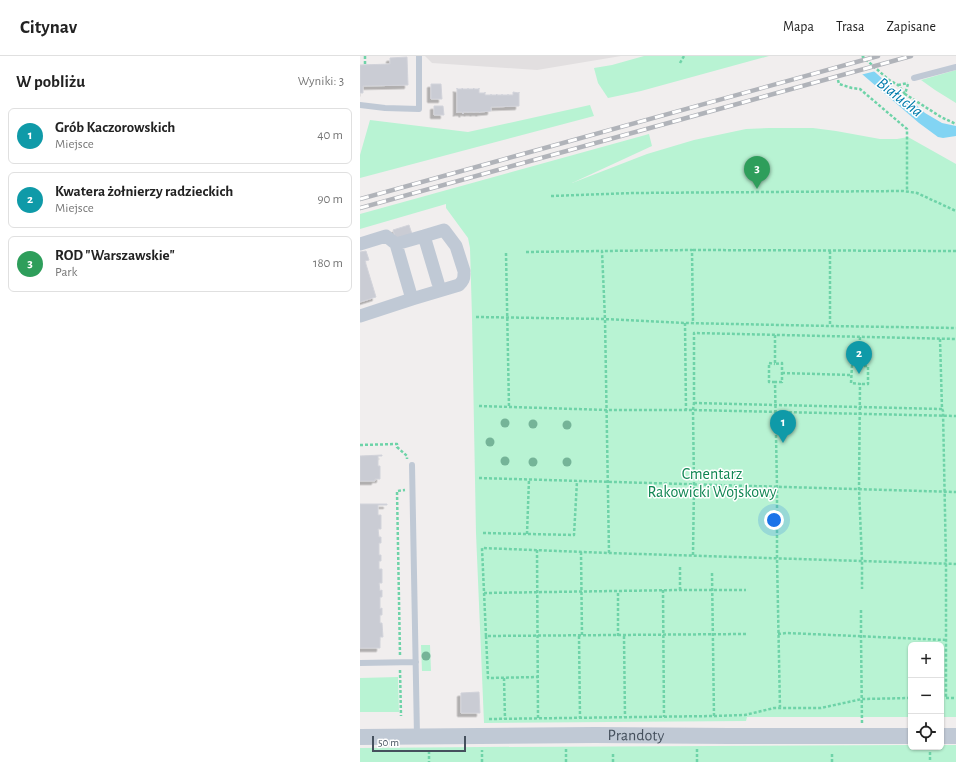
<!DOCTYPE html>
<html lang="pl">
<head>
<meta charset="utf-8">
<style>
  :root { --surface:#fff; --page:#f2f2f2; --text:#222; --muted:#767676; --line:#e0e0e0; --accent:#0a5eef }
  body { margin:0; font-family:"Alegreya Sans",sans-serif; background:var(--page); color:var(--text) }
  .controls { position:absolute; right:12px; bottom:12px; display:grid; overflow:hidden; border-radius:6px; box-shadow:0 1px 3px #0004 }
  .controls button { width:36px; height:36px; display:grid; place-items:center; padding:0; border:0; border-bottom:1px solid var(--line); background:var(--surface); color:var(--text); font:20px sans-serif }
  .scale { position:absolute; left:12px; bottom:10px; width:94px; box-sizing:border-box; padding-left:4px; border:2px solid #45505d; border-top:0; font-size:11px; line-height:14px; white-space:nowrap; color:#45505d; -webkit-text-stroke:3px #fff; paint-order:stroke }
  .you { position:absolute; left:414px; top:464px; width:14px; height:14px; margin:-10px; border:3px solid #fff; border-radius:50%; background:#1a73e8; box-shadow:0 0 0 6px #1a73e833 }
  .badge { display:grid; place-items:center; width:26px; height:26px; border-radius:50%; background:var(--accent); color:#fff; font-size:13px; font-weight:700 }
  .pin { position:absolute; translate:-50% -33px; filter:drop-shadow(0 1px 2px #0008) }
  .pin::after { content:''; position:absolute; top:21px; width:14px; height:12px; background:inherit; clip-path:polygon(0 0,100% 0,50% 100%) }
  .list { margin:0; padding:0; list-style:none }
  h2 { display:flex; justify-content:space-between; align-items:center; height:52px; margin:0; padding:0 16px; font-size:17px }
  h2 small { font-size:13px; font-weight:400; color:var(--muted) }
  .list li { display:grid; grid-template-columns:26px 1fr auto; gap:12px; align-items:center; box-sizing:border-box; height:56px; margin:0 8px 8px; padding:0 8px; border:1px solid var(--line); border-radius:6px }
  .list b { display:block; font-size:15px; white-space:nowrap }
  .list p { margin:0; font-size:13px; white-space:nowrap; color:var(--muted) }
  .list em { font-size:13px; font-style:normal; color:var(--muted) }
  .icon { flex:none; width:22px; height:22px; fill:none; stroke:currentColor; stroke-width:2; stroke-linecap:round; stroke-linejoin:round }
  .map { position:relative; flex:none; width:596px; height:706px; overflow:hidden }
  header { display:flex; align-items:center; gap:24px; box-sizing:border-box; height:56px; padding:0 20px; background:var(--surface); border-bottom:1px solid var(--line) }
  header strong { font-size:19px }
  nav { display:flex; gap:22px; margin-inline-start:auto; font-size:14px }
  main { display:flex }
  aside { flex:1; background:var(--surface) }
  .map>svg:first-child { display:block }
  .education { fill:#e2dfe0 }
  .green { fill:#b8f3d3 }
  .water { fill:#82d4f3 }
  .pier { fill:#f1eeee }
  .building { fill:#caccd4; stroke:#d2d3da; filter:url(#shadow) }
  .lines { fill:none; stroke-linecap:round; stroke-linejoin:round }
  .path { stroke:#6ed3a8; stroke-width:2.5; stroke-dasharray:3 2; stroke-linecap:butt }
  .service { stroke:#c0c9d5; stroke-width:6 }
  .minor { stroke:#c0c9d5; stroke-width:13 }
  .tertiary { stroke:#c0c9d5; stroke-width:16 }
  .rail-casing { stroke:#b0b3b9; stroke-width:4.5 }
  .rail { stroke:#fff; stroke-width:3; stroke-dasharray:9; stroke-linecap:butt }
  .tree { fill:#75b498 }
  .labels { text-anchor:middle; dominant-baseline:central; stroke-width:3; stroke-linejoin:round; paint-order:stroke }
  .park-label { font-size:16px; fill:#0f8552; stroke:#fff }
  .street-label { font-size:16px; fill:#45505d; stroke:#fff }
  .water-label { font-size:17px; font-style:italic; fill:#017cac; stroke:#fff }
</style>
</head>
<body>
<header>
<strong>Citynav</strong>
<nav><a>Mapa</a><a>Trasa</a><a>Zapisane</a></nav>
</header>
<main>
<aside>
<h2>W pobliżu<small>Wyniki: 3</small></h2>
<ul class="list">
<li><span class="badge" style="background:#0f9aa8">1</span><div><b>Grób Kaczorowskich</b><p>Miejsce</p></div><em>40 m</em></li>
<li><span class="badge" style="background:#0f9aa8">2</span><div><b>Kwatera żołnierzy radzieckich</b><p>Miejsce</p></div><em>90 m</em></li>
<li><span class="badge" style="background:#2e9e5b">3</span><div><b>ROD &quot;Warszawskie&quot;</b><p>Park</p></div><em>180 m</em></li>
</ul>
</aside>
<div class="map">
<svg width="596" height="706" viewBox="0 0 596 706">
  <defs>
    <filter id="shadow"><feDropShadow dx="-3.5" dy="3.5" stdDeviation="0" flood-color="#0004"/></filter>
  </defs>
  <rect width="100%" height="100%" fill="#f1eeee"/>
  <path class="education" d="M 65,0 L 261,0 L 177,14 L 72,7 Z"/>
  <path class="green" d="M 284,0 L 409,0 L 281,35 L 248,42 L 238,27 L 234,12 L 252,9 Z
    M 596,14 L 596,47 L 575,34 L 561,24 Z
    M 230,49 L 234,60 L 0,122 L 0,99 L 10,64 L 108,76 Z
    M 409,72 L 453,72 L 476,75 L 520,83 L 537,83 L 548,81 L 596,108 L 596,661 L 581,661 L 581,589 L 551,589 L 551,661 L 387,661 L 386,665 L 124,667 L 116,477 L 112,261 L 110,192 L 108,182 L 86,152 L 86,148 L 0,173 L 0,158 L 289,78 L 292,90 L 212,127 L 287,98 L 334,84 L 386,73 Z
    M 61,589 L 70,589 L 71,615 L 62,615 Z
    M 38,621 L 39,656 L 0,656 L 0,622 Z
    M 551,689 L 551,691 L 581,691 L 581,689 L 596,689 L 596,706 L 0,706 L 0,692 L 123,691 Z"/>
  <path class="water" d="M 481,0 L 497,0 L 545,43 L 556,49 L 565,57 L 582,67 L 596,70 L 596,80 L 583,82 L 578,81 L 559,67 Z"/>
  <path class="pier" d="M 479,0 L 500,0 L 516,15 L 500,19 Z"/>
  <path class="building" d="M 47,1 L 48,29 L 3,30 L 3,37 L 0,37 L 0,9 L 30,8 L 30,2 Z
    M 71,28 L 81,28 L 82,43 L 71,43 Z
    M 97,32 L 97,33 L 102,33 L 102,32 L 103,33 L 108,33 L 108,32 L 108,33 L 113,33 L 114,32 L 114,33 L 119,33 L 119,32 L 119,37 L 125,37 L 125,36 L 125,39 L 131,39 L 131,38 L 131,39 L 136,39 L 137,38 L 137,39 L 142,39 L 142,38 L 142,39 L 148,39 L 148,38 L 148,39 L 153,39 L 153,36 L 159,37 L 159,36 L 159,50 L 131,51 L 131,55 L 120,56 L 120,57 L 119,56 L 114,56 L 114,57 L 114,56 L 108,56 L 108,57 L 108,56 L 103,56 L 103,58 L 102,56 L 97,56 L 97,57 Z
    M 74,50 L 83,50 L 84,59 L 74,59 Z
    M 49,169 L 52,178 L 36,183 L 33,174 Z
    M 6,195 L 9,204 L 5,205 L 16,241 L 0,246 L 0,196 Z
    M 22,399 L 22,400 L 18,400 L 18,410 L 20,410 L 20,423 L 15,423 L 15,425 L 0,425 L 0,400 Z
    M 0,448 L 27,448 L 27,449 L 18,449 L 18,459 L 21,459 L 21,473 L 18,473 L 19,481 L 21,481 L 21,487 L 19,487 L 19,499 L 21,499 L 21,505 L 19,505 L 19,513 L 22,513 L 22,527 L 19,527 L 20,535 L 22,534 L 22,541 L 20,541 L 20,553 L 22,552 L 22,559 L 20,559 L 20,567 L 22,567 L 23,581 L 20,581 L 20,592 L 0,592 Z
    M 119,636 L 120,657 L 101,657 L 101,637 Z"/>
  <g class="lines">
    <path class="path" d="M 5,0 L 5,9
      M 502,0 L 529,24 L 538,29 L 545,38
      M 320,7 L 324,0
      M 478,24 L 479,28 L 492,32 L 500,33 L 547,73 L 547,135
      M 548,28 L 545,38 L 581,61 L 596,68
      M 538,29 L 548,27
      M 191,140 L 273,137 L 543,135 L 557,137 L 596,155
      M 333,194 L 596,195
      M 470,195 L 470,270
      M 166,196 L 242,195
      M 146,197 L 149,351
      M 116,261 L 245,263 L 325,267 L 470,270 L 596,272
      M 325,267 L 326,354
      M 415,279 L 415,308 L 422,307 L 422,326 L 415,326 L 417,431 L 417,502 L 420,652
      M 500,281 L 499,310 L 492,310 L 491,327 L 500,328 L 499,433 L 502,505 L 502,533
      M 580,283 L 582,353 L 583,355 L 586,507 L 586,642
      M 499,310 L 508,310 L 508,328 L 500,328
      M 422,317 L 491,319
      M 415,326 L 409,326 L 409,307 L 415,308
      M 334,347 L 582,353
      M 119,350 L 247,354 L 333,354 L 596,360
      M 0,389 L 37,388 L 37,391 L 47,400 L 47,403
      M 119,422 L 596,436
      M 123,477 L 214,479 L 217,425
      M 167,478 L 169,423
      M 177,494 L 178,663
      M 221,496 L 222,580
      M 249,497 L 245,263 L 242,195 L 332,194 L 333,267
      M 333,499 L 334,428 L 333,354 L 334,347 L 334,277 L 596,283
      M 320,511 L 320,534
      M 352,517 L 354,660
      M 303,534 L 304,661
      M 124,537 L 320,534 L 386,534
      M 501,554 L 501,580 L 502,668
      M 386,578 L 126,580 L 122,492 L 249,497 L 596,508
      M 418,578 L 427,577 L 586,584
      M 126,580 L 128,622 L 178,621
      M 219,580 L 220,662
      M 258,580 L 258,535
      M 264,580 L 265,661
      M 40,599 L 37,435 L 45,434
      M 40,614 L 41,660
      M 144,622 L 145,663
      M 581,642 L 596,642
      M 129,663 L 354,660 L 385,659 L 414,652 L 461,652 L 502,643 L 551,642
      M 570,691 L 570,706
      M 69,695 L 69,706
      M 472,698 L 472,706
      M 122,706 L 122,694
      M 206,706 L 206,693
      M 253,706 L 253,696
      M 337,706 L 337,693"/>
    <path class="service" d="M 554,22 L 596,11
      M 0,49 L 25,52 L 59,53 L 59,0
      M 52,409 L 57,680
      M 0,607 L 56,606"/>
    <path class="minor" d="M 64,180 L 84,174 L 96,190 L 104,215
      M 0,188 L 26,180 L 36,188 L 52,243 L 0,260
      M 36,188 L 64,180 L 78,227
      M 52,243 L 99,229 C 103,225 104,223 104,218"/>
    <g class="tertiary">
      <path d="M 581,680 L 596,680"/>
      <path id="s1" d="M 0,681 L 235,679 L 369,680 L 551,680"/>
    </g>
    <g class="rail-casing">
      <path id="rail" d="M 0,143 L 518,0
        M 0,152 L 551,0"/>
    </g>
    <use href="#rail" class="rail"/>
  </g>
  <g class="tree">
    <circle cx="145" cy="367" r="4.5"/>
    <circle cx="173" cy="368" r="4.5"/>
    <circle cx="207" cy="369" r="4.5"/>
    <circle cx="130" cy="386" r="4.5"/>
    <circle cx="145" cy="405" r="4.5"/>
    <circle cx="173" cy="406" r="4.5"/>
    <circle cx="207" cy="406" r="4.5"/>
    <circle cx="66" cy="600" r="4.5"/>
  </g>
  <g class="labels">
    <g class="park-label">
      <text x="352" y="418">Cmentarz<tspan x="352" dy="18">Rakowicki Wojskowy</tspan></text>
    </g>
    <g class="street-label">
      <text stroke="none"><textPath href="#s1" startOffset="276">Prandoty</textPath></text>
    </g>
    <g class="water-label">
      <text transform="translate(540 41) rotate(38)">Białucha</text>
    </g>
  </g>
</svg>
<div class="controls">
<button>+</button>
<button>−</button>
<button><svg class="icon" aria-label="locate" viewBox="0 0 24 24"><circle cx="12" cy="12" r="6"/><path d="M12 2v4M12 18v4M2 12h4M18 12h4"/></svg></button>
</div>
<div class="scale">50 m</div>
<div class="you"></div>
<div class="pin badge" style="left:423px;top:387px;background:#0f9aa8">1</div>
<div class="pin badge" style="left:499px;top:318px;background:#0f9aa8">2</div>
<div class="pin badge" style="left:397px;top:133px;background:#2e9e5b">3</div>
</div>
</main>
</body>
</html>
